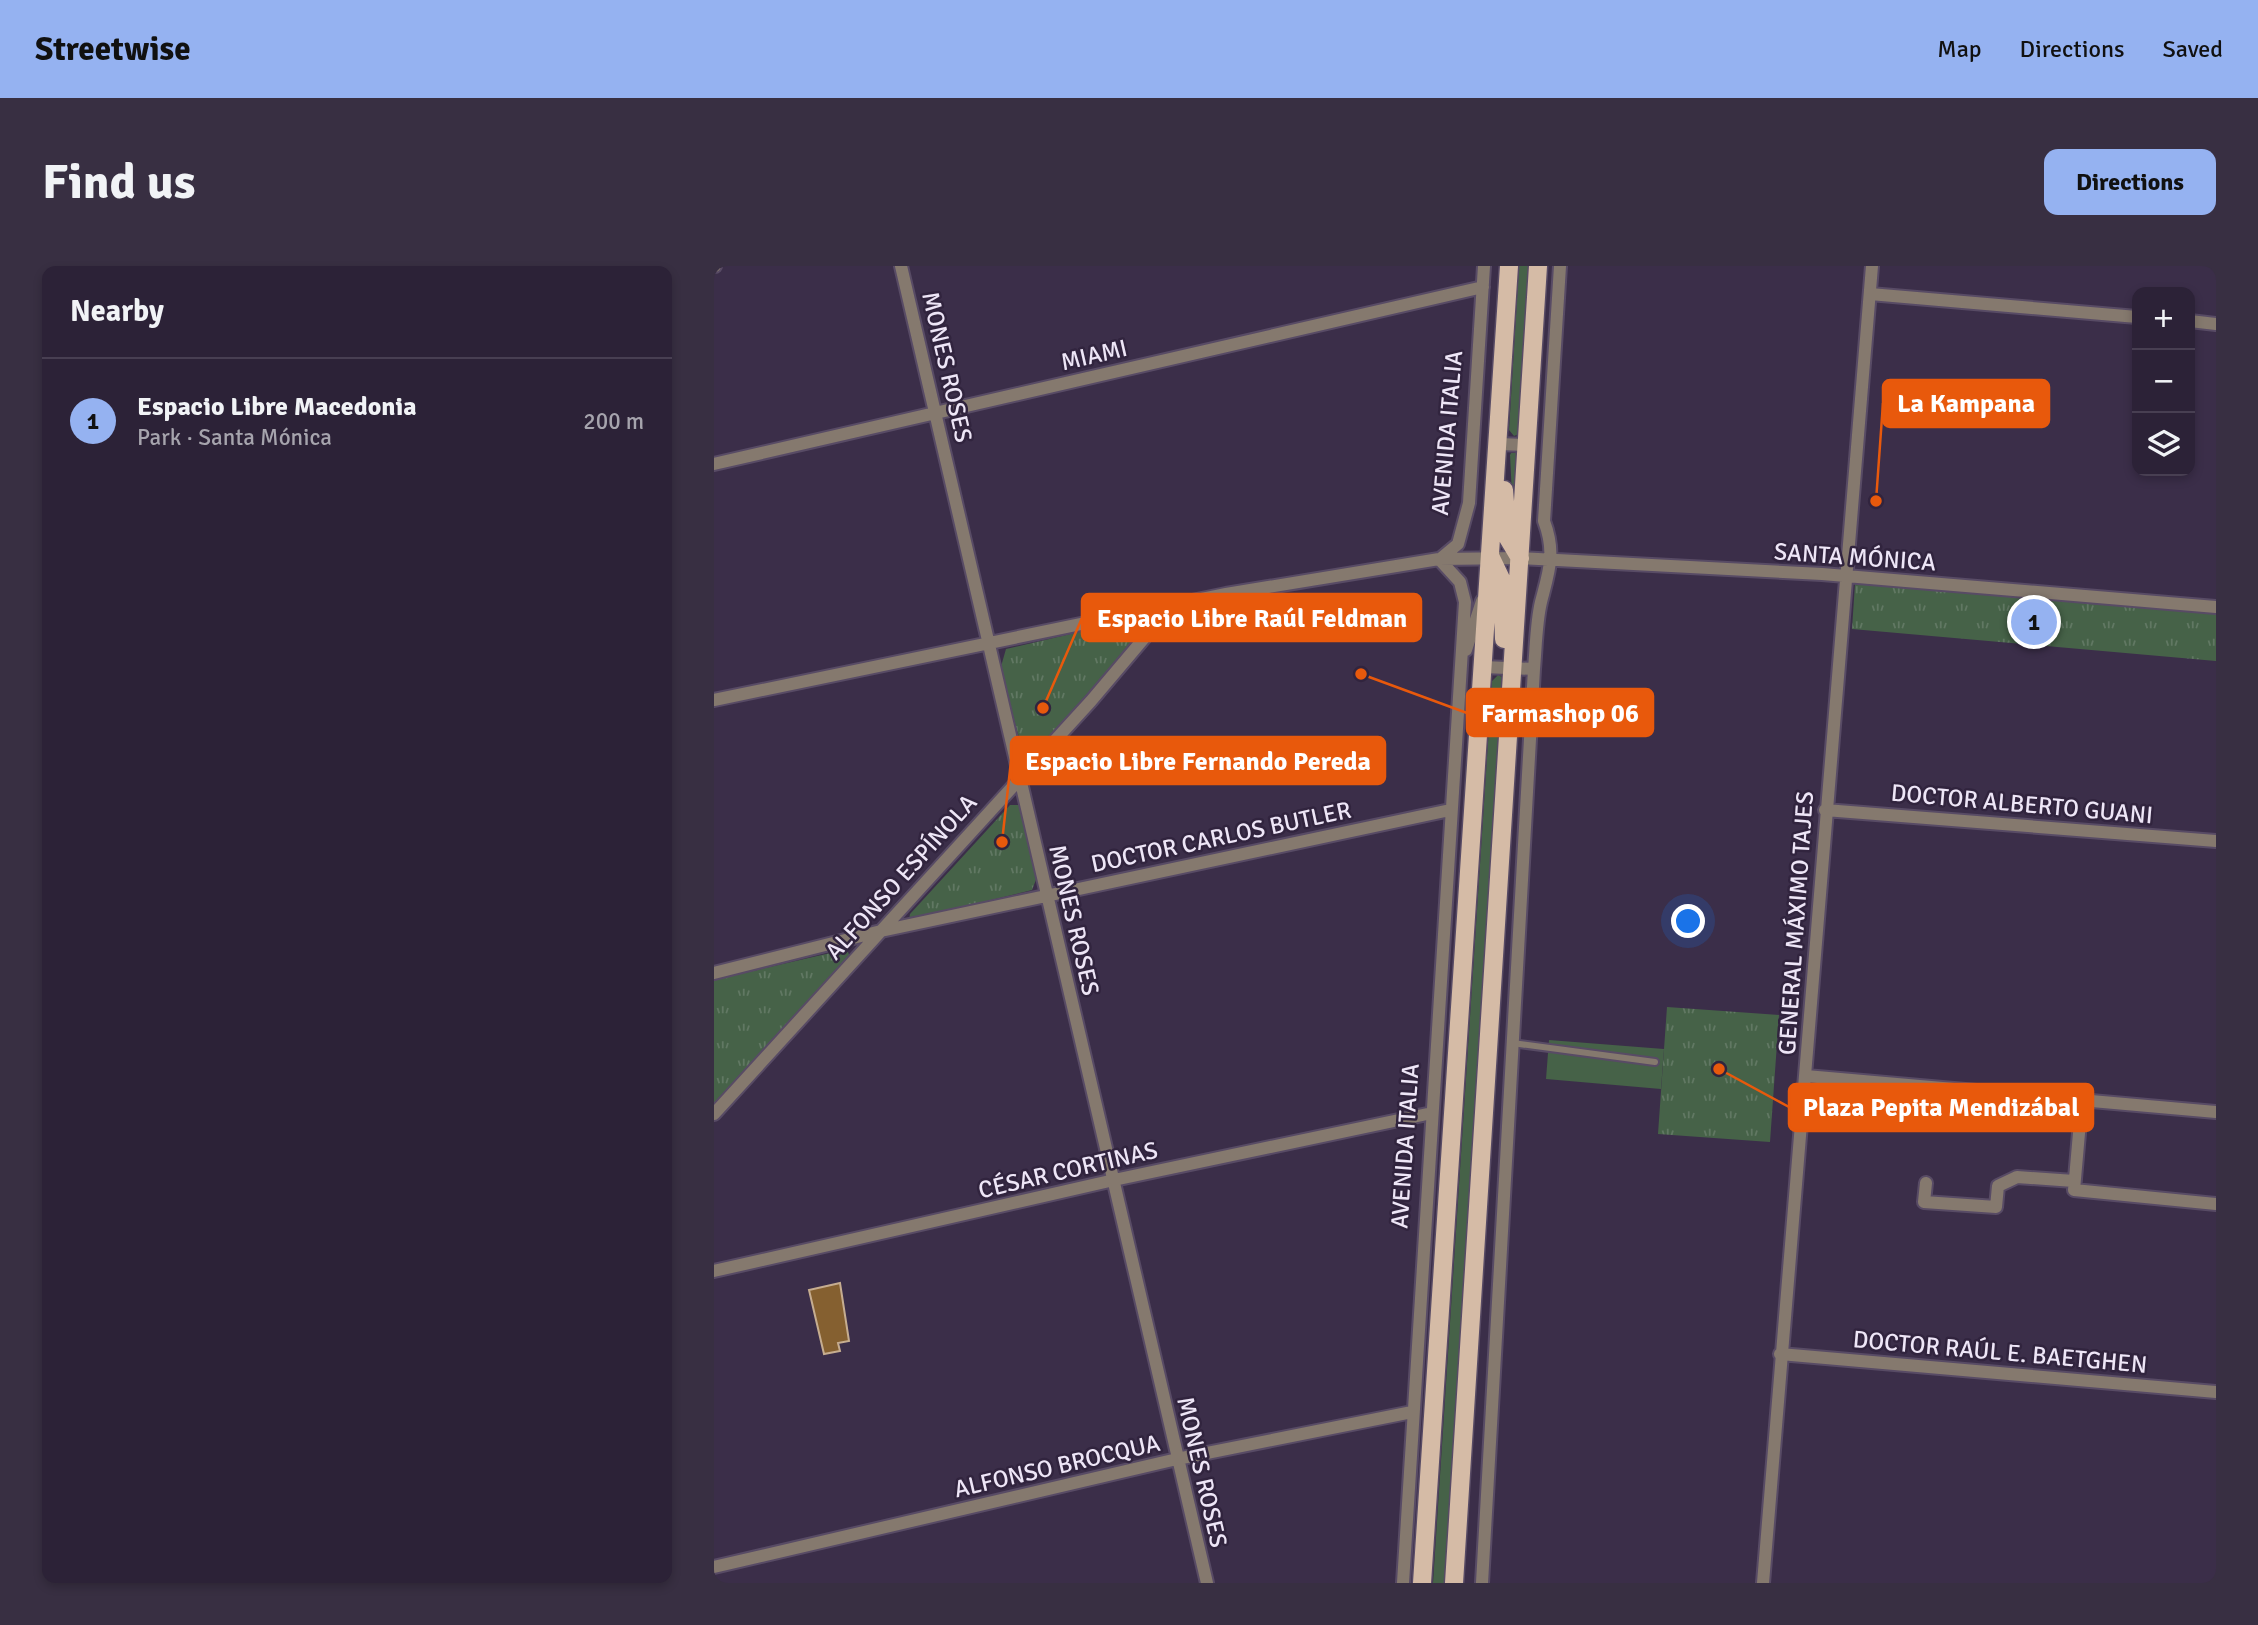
<!DOCTYPE html>
<html lang="en">
<head>
<meta charset="utf-8">
<style>
  :root { --surface:#2c2237; --page:#382f42; --text:#f1f3f6; --muted:#a6a4ad; --line:#483f52; --accent:#95b2f1 }
  body { margin:0; font-family:Signika,sans-serif; background:var(--page); color:var(--text) }
  .controls { position:absolute; right:21px; top:21px; display:grid; overflow:hidden; border-radius:14px; box-shadow:0 4px 10px #0003 }
  .controls button { width:63px; height:63px; display:grid; place-items:center; padding:0; border:0; border-bottom:2px solid var(--line); background:var(--surface); color:var(--text); font:35px sans-serif }
  .you { position:absolute; left:975px; top:656px; width:24px; height:24px; margin:-18px; border:5px solid #fff; border-radius:50%; background:#1a73e8; box-shadow:0 0 0 10px #1a73e833 }
  .badge { display:grid; place-items:center; width:46px; height:46px; border-radius:50%; background:var(--accent); color:#111; font-size:23px; font-weight:700 }
  .pin { position:absolute; translate:-50% -50%; border:4px solid #fff; box-shadow:0 2px 7px #0006 }
  .list { margin:0; padding:0; list-style:none }
  h2 { display:flex; justify-content:space-between; align-items:center; height:91px; margin:0; padding:0 28px; font-size:30px }
  h2 small { font-size:23px; font-weight:400; color:var(--muted) }
  .list li { display:grid; grid-template-columns:46px 1fr auto; gap:21px; align-items:center; box-sizing:border-box; height:126px; padding:0 28px; border-top:2px solid var(--line) }
  .list b { display:block; font-size:26px; white-space:nowrap }
  .list p { margin:0; font-size:23px; white-space:nowrap; color:var(--muted) }
  .list em { font-size:23px; font-style:normal; color:var(--muted) }
  .icon { flex:none; width:38px; height:38px; fill:none; stroke:currentColor; stroke-width:2; stroke-linecap:round; stroke-linejoin:round }
  .map { position:relative; flex:none; width:1502px; height:1317px; overflow:hidden; border-radius:14px }
  header { display:flex; align-items:center; gap:42px; box-sizing:border-box; height:98px; padding:0 35px; background:var(--accent); color:#111 }
  header strong { font-size:33px }
  nav { display:flex; gap:38px; margin-inline-start:auto; font-size:24px }
  .intro { display:flex; align-items:center; justify-content:space-between; box-sizing:border-box; height:168px; padding:0 42px }
  h1 { margin:0; font-size:49px }
  .button { padding:18px 32px; border-radius:14px; background:var(--accent); color:#111; font-size:24px; font-weight:700 }
  main { display:flex; gap:42px; padding:0 42px }
  aside { flex:1; background:var(--surface); border-radius:14px; box-shadow:0 4px 10px #0003 }
  .map>svg:first-child { display:block }
  .grass { fill:#466248 }
  .park { fill:url(#park-tufts) }
  .building { fill:#856030; stroke:#c6ad90; stroke-width:2 }
  .lines { fill:none; stroke-linecap:round; stroke-linejoin:round }
  .service-casing { stroke:#584b65; stroke-width:10 }
  .minor-casing { stroke:#584b65; stroke-width:16 }
  .primary-casing { stroke:#584b65; stroke-width:21 }
  .service { stroke:#85796e; stroke-width:6 }
  .minor { stroke:#85796e; stroke-width:12 }
  .primary { stroke:#d5bba6; stroke-width:18 }
  .labels { text-anchor:middle; dominant-baseline:central; stroke-width:5; stroke-linejoin:round; paint-order:stroke }
  .street-label { font-size:24px; fill:#eee6f7; stroke:#31243e }
  .leader { fill:none; stroke:#e8590c; stroke-width:2.5 }
  .callout-dot { fill:#e8590c; stroke:#31243e; stroke-width:2.5 }
  .callout { fill:#e8590c; stroke:#e8590c; stroke-width:2.5 }
  .callout-label { font-size:26px; text-anchor:middle; font-weight:bold; fill:#fff }
</style>
</head>
<body>
<header>
<strong>Streetwise</strong>
<nav><a>Map</a><a>Directions</a><a>Saved</a></nav>
</header>
<div class="intro"><h1>Find us</h1><a class="button">Directions</a></div>
<main>
<aside>
<h2>Nearby<small></small></h2>
<ul class="list">
<li><span class="badge">1</span><div><b>Espacio Libre Macedonia</b><p>Park · Santa Mónica</p></div><em>200 m</em></li>
</ul>
</aside>
<div class="map">
<svg width="1502" height="1317" viewBox="0 0 1502 1317">
  <defs>
    <pattern id="park-tufts" width="24" height="20" patternUnits="userSpaceOnUse" patternTransform="scale(1.75)"><rect width="24" height="20" fill="#466248"/><path d="M3 7l-1-3M5 7V3M7 7l1-3M15 17l-1-3M17 17v-4M19 17l1-3" fill="none" stroke="#617863"/></pattern>
  </defs>
  <rect width="100%" height="100%" fill="#3b2e49"/>
  <path class="grass" d="M 805,0 L 818,0 L 805,168 L 800,170 L 795,164 Z
    M 797,187 L 804,187 L 800,270 L 796,189 Z
    M 784,409 L 790,412 L 732,1317 L 719,1317 L 778,415 Z
    M 835,774 L 950,783 L 947,823 L 832,813 Z"/>
  <path class="park" d="M 1141,318 L 1502,348 L 1502,395 L 1138,363 Z
    M 438,349 L 421,376 L 324,487 L 318,491 L 310,489 L 286,404 L 292,383 Z
    M 296,539 L 305,539 L 307,542 L 323,611 L 318,624 L 195,654 L 196,648 Z
    M 125,685 L 134,686 L 136,691 L 0,842 L 0,714 Z
    M 953,741 L 1065,749 L 1056,876 L 944,868 Z"/>
  <path class="building" d="M 126,1017 L 135,1075 L 124,1077 L 126,1085 L 110,1088 L 95,1024 Z"/>
  <g class="lines">
    <g class="service-casing">
      <path id="service" d="M 798,777 L 941,796"/>
    </g>
    <g class="minor-casing">
      <path id="minor" d="M 0,0 L 1,0
        M 187,0 L 493,1317
        M 1156,28 L 1423,51
        M 1476,55 L 1502,58
        M 784,178 L 814,179
        M 0,198 L 769,21
        M 726,293 L 744,278 L 755,237 L 770,0
        M 752,384 L 768,335
        M 769,401 L 820,403
        M 0,434 L 512,328 L 725,293 L 806,292 L 1108,308 L 1502,341
        M 1111,544 L 1502,575
        M 0,707 L 167,665 L 736,544
        M 1092,810 L 1502,846
        M 1368,833 L 1360,924 L 1502,938
        M 0,848 L 377,435 L 459,338
        M 1212,917 L 1210,936 L 1282,941 L 1284,920 L 1303,911 L 1360,915
        M 0,1005 L 400,914 L 718,847
        M 1066,1088 L 1502,1126
        M 0,1301 L 463,1193 L 698,1146
        M 689,1317 L 751,336 L 746,316 L 725,293
        M 768,1317 L 820,403 C 822,381 822,357 827,336 C 835,305 842,287 830,255 L 846,0
        M 1049,1317 L 1158,0"/>
    </g>
    <g class="primary-casing">
      <path id="primary" d="M 790,224 L 794,272 L 806,292
        M 777,292 L 788,315 L 790,373
        M 708,1317 L 795,0
        M 740,1317 L 824,0"/>
    </g>
    <use href="#service" class="service"/>
    <use href="#minor" class="minor"/>
    <use href="#primary" class="primary"/>
  </g>
  <g class="labels">
    <g class="street-label">
      <text transform="translate(380 89) rotate(-13)">MIAMI</text>
      <text transform="translate(233 101) rotate(77)">MONES ROSES</text>
      <text transform="translate(733 167) rotate(-85)">AVENIDA ITALIA</text>
      <text transform="translate(1141 291) rotate(4)">SANTA MÓNICA</text>
      <text transform="translate(1308 538) rotate(5)">DOCTOR ALBERTO GUANI</text>
      <text transform="translate(507 571) rotate(-12)">DOCTOR CARLOS BUTLER</text>
      <text transform="translate(187 611) rotate(-48)">ALFONSO ESPÍNOLA</text>
      <text transform="translate(360 654) rotate(77)">MONES ROSES</text>
      <text transform="translate(1082 657) rotate(-86)">GENERAL MÁXIMO TAJES</text>
      <text transform="translate(691 880) rotate(-86)">AVENIDA ITALIA</text>
      <text transform="translate(354 904) rotate(-13)">CÉSAR CORTINAS</text>
      <text transform="translate(1286 1086) rotate(5)">DOCTOR RAÚL E. BAETGHEN</text>
      <text transform="translate(343 1200) rotate(-13)">ALFONSO BROCQUA</text>
      <text transform="translate(488 1206) rotate(77)">MONES ROSES</text>
    </g>
  </g>
  <path class="leader" d="M1162 235L1169 137M329 442L368 352M647 408L753 447M288 576L297 495M1005 803L1075 841"/>
  <g class="callout-dot">
    <circle cx="1162" cy="235" r="7"/>
    <circle cx="329" cy="442" r="7"/>
    <circle cx="647" cy="408" r="7"/>
    <circle cx="288" cy="576" r="7"/>
    <circle cx="1005" cy="803" r="7"/>
  </g>
  <g class="callout">
    <rect x="1169" y="114" width="166" height="47" rx="7"/>
    <rect x="368" y="328" width="339" height="47" rx="7"/>
    <rect x="753" y="423" width="186" height="47" rx="7"/>
    <rect x="297" y="471" width="374" height="47" rx="7"/>
    <rect x="1075" y="818" width="304" height="47" rx="7"/>
  </g>
  <g class="callout-label">
    <text x="1252" y="146">La Kampana</text>
    <text x="538" y="361">Espacio Libre Raúl Feldman</text>
    <text x="846" y="456">Farmashop 06</text>
    <text x="484" y="504">Espacio Libre Fernando Pereda</text>
    <text x="1227" y="850">Plaza Pepita Mendizábal</text>
  </g>
</svg>
<div class="controls">
<button>+</button>
<button>−</button>
<button><svg class="icon" aria-label="layers" viewBox="0 0 24 24"><path d="M12 4l9 5-9 5-9-5zM3 14l9 5 9-5"/></svg></button>
</div>
<div class="you"></div>
<div class="pin badge" style="left:1320px;top:356px">1</div>
</div>
</main>
</body>
</html>
